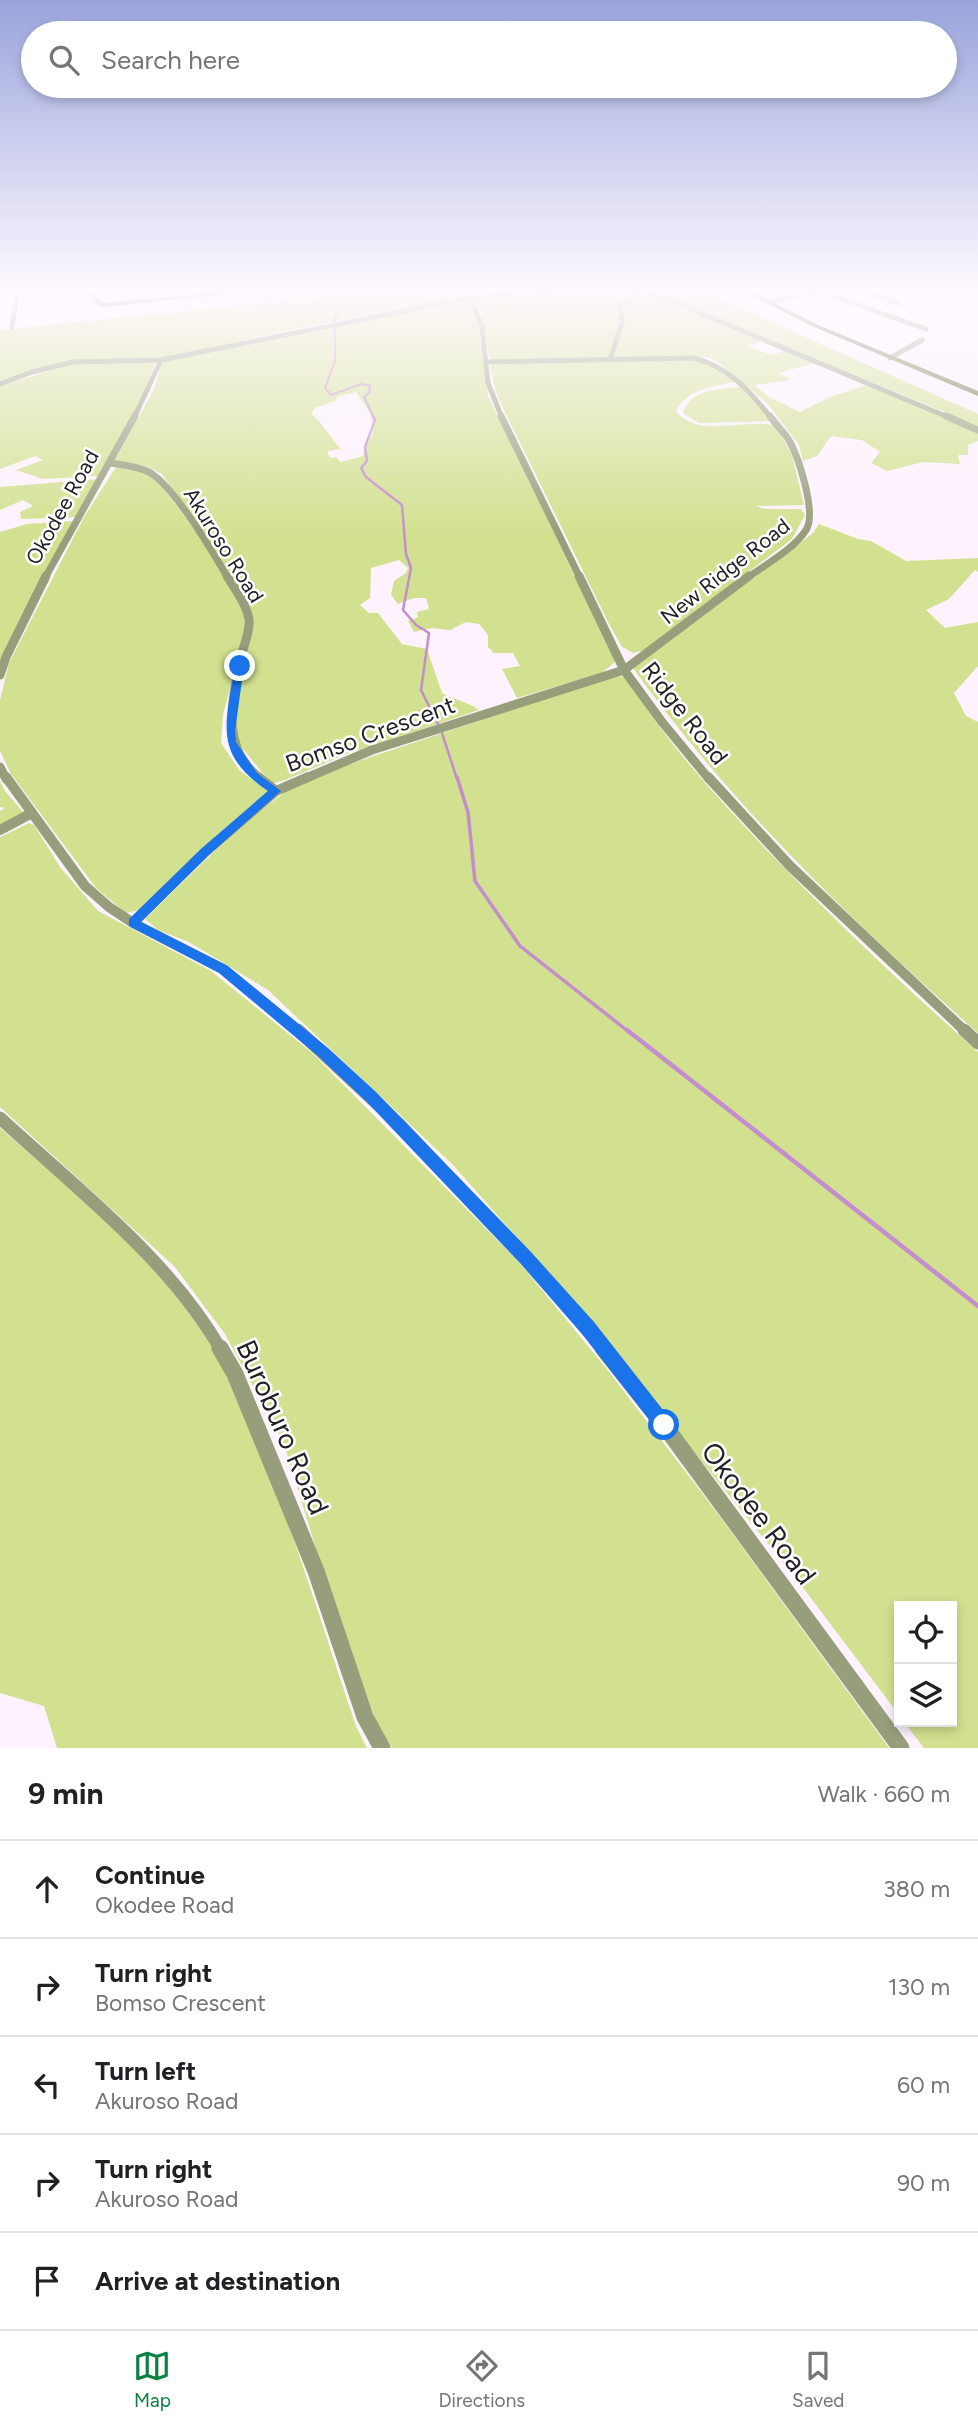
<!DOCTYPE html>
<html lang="en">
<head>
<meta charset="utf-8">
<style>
  :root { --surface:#fff; --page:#f2f2f2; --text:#202124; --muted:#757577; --line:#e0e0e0; --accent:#0b8043 }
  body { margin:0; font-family:Figtree,sans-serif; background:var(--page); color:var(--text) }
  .controls { position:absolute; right:21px; bottom:21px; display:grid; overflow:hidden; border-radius:0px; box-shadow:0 4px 10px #0003 }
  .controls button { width:63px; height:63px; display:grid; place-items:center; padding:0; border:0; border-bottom:2px solid var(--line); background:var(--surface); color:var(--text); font:35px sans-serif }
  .stop { position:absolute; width:21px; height:21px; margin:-16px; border:5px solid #1a73e8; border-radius:50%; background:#fff }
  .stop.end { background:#1a73e8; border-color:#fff; box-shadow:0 2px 7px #0008 }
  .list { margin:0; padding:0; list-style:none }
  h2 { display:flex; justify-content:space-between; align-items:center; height:91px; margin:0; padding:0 28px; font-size:30px }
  h2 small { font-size:23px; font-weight:400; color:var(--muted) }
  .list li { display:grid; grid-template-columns:46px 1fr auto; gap:21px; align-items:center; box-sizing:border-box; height:98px; padding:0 28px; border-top:2px solid var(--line) }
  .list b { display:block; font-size:26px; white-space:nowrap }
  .list p { margin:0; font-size:23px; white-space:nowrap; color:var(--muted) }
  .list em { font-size:23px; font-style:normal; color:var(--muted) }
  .icon { flex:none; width:38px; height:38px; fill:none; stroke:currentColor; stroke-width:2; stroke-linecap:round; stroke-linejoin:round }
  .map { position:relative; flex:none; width:978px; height:1748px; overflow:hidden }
  .search { position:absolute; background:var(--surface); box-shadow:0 4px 10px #0003; left:21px; right:21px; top:21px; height:77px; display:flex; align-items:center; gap:18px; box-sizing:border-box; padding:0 24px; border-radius:38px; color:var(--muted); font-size:26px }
  .sheet { height:581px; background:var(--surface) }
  nav { display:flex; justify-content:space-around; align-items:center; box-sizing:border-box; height:98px; border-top:2px solid var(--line); background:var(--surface); font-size:19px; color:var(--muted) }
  nav a { display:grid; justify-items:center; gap:4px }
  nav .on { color:var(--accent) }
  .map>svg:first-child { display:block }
  .green { fill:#d2e18f; fill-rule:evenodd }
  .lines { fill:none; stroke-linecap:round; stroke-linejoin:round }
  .stream-far3 { stroke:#c58dcb; stroke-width:2 }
  .stream-far2 { stroke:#c58dcb; stroke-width:2.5 }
  .stream-far1 { stroke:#c58dcb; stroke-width:3.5 }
  .stream { stroke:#c58dcb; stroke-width:4.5 }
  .street-far5 { stroke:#979e7c; stroke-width:5 }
  .street-far4 { stroke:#979e7c; stroke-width:7 }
  .street-far3 { stroke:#979e7c; stroke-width:9 }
  .street-far2 { stroke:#979e7c; stroke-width:10 }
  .street-far1 { stroke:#979e7c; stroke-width:13 }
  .street { stroke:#979e7c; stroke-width:17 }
  .secondary { fill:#6b7441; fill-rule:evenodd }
  .route { fill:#1a73e8 }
  .labels { text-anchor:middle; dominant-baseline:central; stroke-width:5; stroke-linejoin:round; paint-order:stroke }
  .far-street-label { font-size:21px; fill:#241d25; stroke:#fff }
  .street-label { font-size:24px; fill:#241d25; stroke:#fff }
  .near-street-label { font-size:28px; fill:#241d25; stroke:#fff }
</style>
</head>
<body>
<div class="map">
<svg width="978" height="1748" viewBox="0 0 978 1748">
  <rect width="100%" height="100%" fill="#fdf2fe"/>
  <path class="green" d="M 395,290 L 463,290 L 465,297 L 273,333 L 189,354 L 157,358 L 72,361 L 0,383 L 0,330 Z
    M 586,290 L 626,290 L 655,297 L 761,341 L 748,346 L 771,355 L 785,351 L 814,363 L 779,373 L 791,380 L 754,385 L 769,397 L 800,412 L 830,397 L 867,385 L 978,432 L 978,441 L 968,445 L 968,455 L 958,455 L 960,464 L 923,462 L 887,471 L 871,463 L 880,452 L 862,440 L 831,436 L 817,456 L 803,461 L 799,445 L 767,403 L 715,360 L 706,357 L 616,359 L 613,357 L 614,339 L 609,357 L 606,359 L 495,360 L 489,357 L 480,309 L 473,300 Z
    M 640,290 L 700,290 L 978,414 L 978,426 L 673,300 Z
    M 463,302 L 470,304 L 477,316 L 488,396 L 616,661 L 602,673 L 517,698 L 502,669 L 520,666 L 513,653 L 494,653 L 488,647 L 488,635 L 479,624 L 466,622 L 450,630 L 432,628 L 414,632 L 408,621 L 418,617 L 417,612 L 429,609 L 426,598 L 414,598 L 398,604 L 391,595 L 394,581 L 406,573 L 408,568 L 399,560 L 371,568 L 370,598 L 360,605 L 369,613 L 378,613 L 402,644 L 427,649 L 442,693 C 454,700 469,702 479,710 L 347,754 L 285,780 L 274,783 L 269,781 L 235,739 L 234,713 L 252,613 L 248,601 L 162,474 L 148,467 L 115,462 L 115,460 L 154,389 L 162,362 ZM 356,392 C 364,404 378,420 372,435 C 368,444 364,446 363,456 L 341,462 L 336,457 L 330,458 L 327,451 L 341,449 C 329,436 324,424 311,414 L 315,408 L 337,400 L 336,397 Z
    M 688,359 L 712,364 L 734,382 C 712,387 688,389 676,411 C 698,440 746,417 776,426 L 792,455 L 804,505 L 756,506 L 765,509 L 801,509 L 805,515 L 792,539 L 645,650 L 633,653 L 622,647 L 609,624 L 501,404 L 494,386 L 490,366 L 497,363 Z
    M 75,363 L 155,363 L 139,405 L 99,476 L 43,479 L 16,470 L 43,460 L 35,456 L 0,469 L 0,386 Z
    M 740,387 L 772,421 L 699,423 L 683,413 C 690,389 719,389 740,387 Z
    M 116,467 C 127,467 139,468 148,474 C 166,484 223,572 236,593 C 242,604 245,617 245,630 L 223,715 L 221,743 L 240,771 L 269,791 L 219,833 L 139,910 L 126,913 L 96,888 L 11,774 L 0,751 L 0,700 L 9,663 L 84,517 Z
    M 98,479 L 77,517 L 21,519 L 20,512 L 33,506 L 23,500 L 0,510 L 0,487 Z
    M 73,521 L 5,652 L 0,660 L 0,532 L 27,524 Z
    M 819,524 L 858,539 L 871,541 L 906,561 L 978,558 L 978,572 L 975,570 L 949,599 L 926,610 L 945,628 L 978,622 L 978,666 L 954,693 L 966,716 L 978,722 L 978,1033 C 853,922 731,805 633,668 L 813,533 Z
    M 613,676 L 626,677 C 665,741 712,792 763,846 C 832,918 904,986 978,1052 L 978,1748 L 924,1748 L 904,1722 L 952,1722 L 952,1606 L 899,1606 L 899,1715 L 801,1585 L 573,1301 L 453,1165 L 268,990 L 189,942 L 158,930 L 145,919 L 237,829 L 285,792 L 317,775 Z
    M 0,781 L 5,791 L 24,813 L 0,825 L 0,811 L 5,808 L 0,807 Z
    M 29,823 L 34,825 L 60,867 L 98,911 L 211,971 L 311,1052 L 518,1261 L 606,1368 L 721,1518 L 889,1748 L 392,1748 L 378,1727 L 327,1585 L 284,1444 L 225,1334 L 175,1267 L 0,1107 L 0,837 Z
    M 0,1128 C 70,1189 146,1250 199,1327 C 222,1360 237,1398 253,1436 C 294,1530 323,1629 356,1726 L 367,1748 L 57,1748 L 44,1706 L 0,1693 Z"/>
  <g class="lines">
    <path class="stream-far3" d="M 344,290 L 338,299 L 343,304 L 335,317 L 335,361 L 325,388 L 331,395 L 361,384 L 370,386 L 369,393 L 364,397 L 374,418
      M 965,290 L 978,296"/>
    <path class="stream-far2" d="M 373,416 L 375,420 L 365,447 L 367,461 L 361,468 L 366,477 L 402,505 L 406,554 L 411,568 L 403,610 L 416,625 L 429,633 L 421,690 L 439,726
      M 442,733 L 457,779"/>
    <path class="stream-far1" d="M 457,777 L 468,812 L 475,881 L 520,946 L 629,1032"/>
    <path class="stream" d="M 627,1030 L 978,1306"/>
    <path class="street-far5" d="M 468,290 L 482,327 L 488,383 L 502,418
      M 631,290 L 669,300 L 950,418
      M 861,290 L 899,304
      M 767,303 L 819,291 L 926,329
      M 12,327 L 18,290
      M 890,358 L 922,340
      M 610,360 L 622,322 L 620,304 L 644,293
      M 487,362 L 694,358 C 727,366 751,392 771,418
      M 0,384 L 32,372 L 73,362 L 161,360 L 469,298 L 570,290
      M 134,418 L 161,360"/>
    <path class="street-far4" d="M 501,416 L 580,578
      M 946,416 L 978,430
      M 111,463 C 124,465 137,466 149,472 C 174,486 212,551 228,578
      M 45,578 L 135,416
      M 747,578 C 766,564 793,550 806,530 C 817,514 799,459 790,442 C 785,433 776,425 770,416"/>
    <path class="street-far3" d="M 227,576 C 235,589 247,605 249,620 C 250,631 245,642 242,653 C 233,697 218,747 261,779
      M 579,576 L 624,670 L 662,722 L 709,779
      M 0,675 L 6,657 L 46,576
      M 0,767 L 6,779
      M 304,779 L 372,750 L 624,670 L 749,576"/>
    <path class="street-far2" d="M 6,777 L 85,886 L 109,907 L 133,923 L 223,969 L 300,1032
      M 258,777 L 276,791
      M 708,777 L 790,866 L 966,1032
      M 0,830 L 32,813
      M 133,923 L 205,852 L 276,791 L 308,777"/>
    <path class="street-far1" d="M 298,1030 L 400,1125 L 525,1258 L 605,1350
      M 964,1030 L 978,1043
      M 0,1118 C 77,1189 169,1259 221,1350"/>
    <path class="street" d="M 220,1348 L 235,1374 L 316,1571 L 365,1717 L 382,1748
      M 603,1348 L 664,1425 L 901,1748"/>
    <path class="secondary" d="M 89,290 L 95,290 L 97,299 L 103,303 L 245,290 L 271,290 L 102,307 L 92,301 Z
      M 740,290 L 748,290 L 818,325 L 978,391 L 978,396 L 814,327 Z"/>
  </g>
  <linearGradient id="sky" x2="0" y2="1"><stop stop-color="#9aa4dc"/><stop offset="0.54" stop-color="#fef9ff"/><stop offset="1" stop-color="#fef9ff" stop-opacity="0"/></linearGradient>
  <rect width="978" height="535" fill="url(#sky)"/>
  <path class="route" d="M 240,663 L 244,666 L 235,731 L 236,742 L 257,773 L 281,791 L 209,855 L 141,922 L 228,966 L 328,1048 L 376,1092 L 531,1252 L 594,1322 L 670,1419 L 672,1425 L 670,1431 L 664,1433 L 658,1431 L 582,1334 L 520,1263 L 366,1101 L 318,1056 L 219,973 L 129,926 L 129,919 L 201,849 L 268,791 C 212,753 226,724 235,666 Z"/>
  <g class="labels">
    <g class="far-street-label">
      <text transform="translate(62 507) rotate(-61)">Okodee Road</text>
      <text transform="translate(224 545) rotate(58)">Akuroso Road</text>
      <text transform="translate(725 571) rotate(-38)">New Ridge Road</text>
    </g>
    <g class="street-label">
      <text transform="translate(685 713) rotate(52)">Ridge Road</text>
      <text transform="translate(370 734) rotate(-20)">Bomso Crescent</text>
    </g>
    <g class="near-street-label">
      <text transform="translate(283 1427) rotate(66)">Buroburo Road</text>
      <text transform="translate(759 1513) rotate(53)">Okodee Road</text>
    </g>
  </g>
</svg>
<div class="controls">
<button><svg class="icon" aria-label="locate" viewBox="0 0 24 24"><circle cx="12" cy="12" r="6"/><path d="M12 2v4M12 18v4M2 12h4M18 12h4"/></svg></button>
<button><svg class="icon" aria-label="layers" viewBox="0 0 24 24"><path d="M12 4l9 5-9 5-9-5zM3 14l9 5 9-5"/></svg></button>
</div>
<div class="stop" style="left:664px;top:1425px"></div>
<div class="stop end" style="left:240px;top:666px"></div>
<div class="search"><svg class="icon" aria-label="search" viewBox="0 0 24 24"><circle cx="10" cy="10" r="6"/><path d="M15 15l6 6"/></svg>Search here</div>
</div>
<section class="sheet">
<h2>9 min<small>Walk · 660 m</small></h2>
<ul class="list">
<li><svg class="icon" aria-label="ahead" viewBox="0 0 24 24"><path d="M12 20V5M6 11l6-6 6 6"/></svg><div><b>Continue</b><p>Okodee Road</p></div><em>380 m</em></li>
<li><svg class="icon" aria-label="right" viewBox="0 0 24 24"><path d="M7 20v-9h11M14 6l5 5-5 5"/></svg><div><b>Turn right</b><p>Bomso Crescent</p></div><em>130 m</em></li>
<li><svg class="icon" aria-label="left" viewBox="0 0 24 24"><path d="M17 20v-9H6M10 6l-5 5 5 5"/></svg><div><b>Turn left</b><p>Akuroso Road</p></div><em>60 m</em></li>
<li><svg class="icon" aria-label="right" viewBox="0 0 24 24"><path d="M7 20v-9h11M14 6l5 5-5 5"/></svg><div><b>Turn right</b><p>Akuroso Road</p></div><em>90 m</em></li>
<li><svg class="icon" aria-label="arrive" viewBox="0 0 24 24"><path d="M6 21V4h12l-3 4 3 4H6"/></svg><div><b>Arrive at destination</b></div></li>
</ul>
</section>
<nav>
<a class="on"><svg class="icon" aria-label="map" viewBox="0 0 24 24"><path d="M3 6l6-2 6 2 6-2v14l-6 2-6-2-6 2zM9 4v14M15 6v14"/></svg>Map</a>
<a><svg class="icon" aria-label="directions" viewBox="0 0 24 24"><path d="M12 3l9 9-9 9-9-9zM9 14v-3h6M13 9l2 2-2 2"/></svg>Directions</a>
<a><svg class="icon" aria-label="saved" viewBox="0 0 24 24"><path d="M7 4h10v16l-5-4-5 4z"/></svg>Saved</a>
</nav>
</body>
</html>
